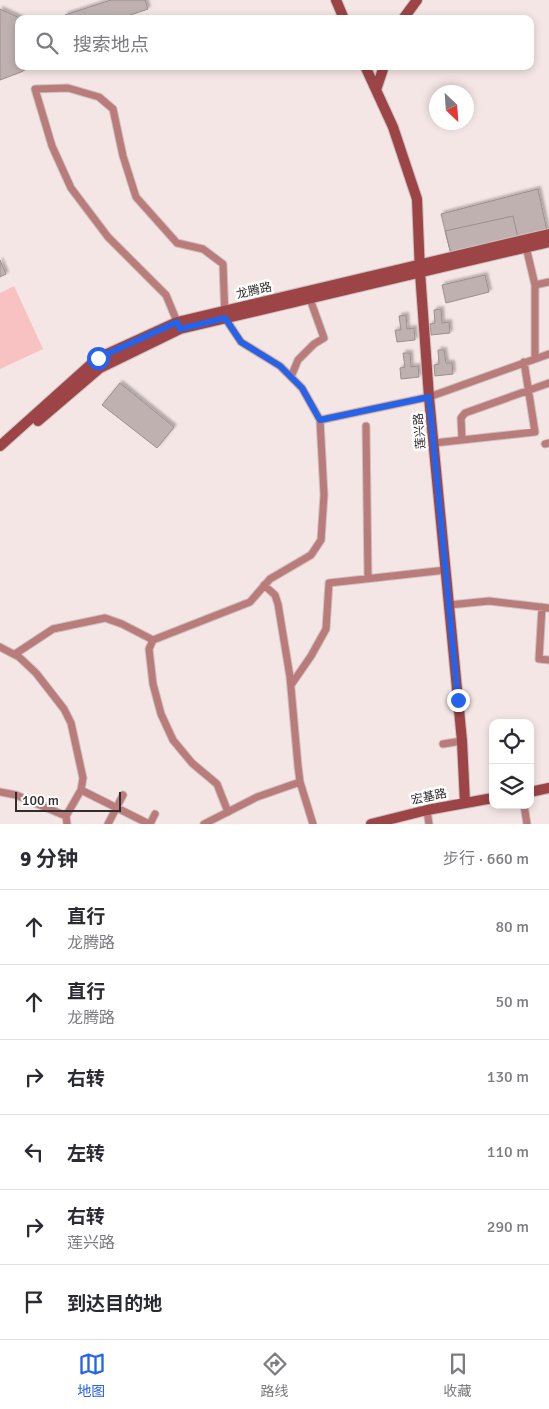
<!DOCTYPE html>
<html lang="zh">
<head>
<meta charset="utf-8">
<style>
  :root { --surface:#fff; --page:#f2f2f3; --text:#2b2b33; --muted:#7c7c81; --line:#e1e1e2; --accent:#2563eb }
  body { margin:0; font-family:Signika,"Noto Sans SC",sans-serif; background:var(--page); color:var(--text) }
  .controls { position:absolute; right:15px; bottom:15px; display:grid; overflow:hidden; border-radius:10px; box-shadow:0 2px 8px #0003 }
  .controls button { width:45px; height:45px; display:grid; place-items:center; padding:0; border:0; border-bottom:1px solid var(--line); background:var(--surface); color:var(--text); font:25px sans-serif }
  .compass { position:absolute; left:429px; top:85px; width:45px; height:45px; border-radius:50%; background:var(--surface); box-shadow:0 2px 8px #0003; rotate:155deg }
  .scale { position:absolute; left:15px; bottom:12px; width:106px; box-sizing:border-box; padding-left:5px; border:2px solid #322d2d; border-top:0; font-size:14px; line-height:18px; white-space:nowrap; color:#322d2d; -webkit-text-stroke:4px #fff; paint-order:stroke }
  .stop { position:absolute; width:15px; height:15px; margin:-11px; border:4px solid #2563eb; border-radius:50%; background:#fff }
  .stop.end { background:#2563eb; border-color:#fff; box-shadow:0 1px 5px #0008 }
  .list { margin:0; padding:0; list-style:none }
  h2 { display:flex; justify-content:space-between; align-items:center; height:65px; margin:0; padding:0 20px; font-size:21px }
  h2 small { font-size:16px; font-weight:400; color:var(--muted) }
  .list li { display:grid; grid-template-columns:32px 1fr auto; gap:15px; align-items:center; box-sizing:border-box; height:75px; padding:0 20px; border-top:1px solid var(--line) }
  .list b { display:block; font-size:19px; white-space:nowrap }
  .list p { margin:0; font-size:16px; white-space:nowrap; color:var(--muted) }
  .list em { font-size:16px; font-style:normal; color:var(--muted) }
  .icon { flex:none; width:28px; height:28px; fill:none; stroke:currentColor; stroke-width:2; stroke-linecap:round; stroke-linejoin:round }
  .map { position:relative; flex:none; width:549px; height:824px; overflow:hidden }
  .search { position:absolute; background:var(--surface); box-shadow:0 2px 8px #0003; left:15px; right:15px; top:15px; height:55px; display:flex; align-items:center; gap:12px; box-sizing:border-box; padding:0 18px; border-radius:10px; color:var(--muted); font-size:19px }
  .sheet { height:515px; background:var(--surface) }
  nav { display:flex; justify-content:space-around; align-items:center; box-sizing:border-box; height:70px; border-top:1px solid var(--line); background:var(--surface); font-size:14px; color:var(--muted) }
  nav a { display:grid; justify-items:center; gap:2px }
  nav .on { color:var(--accent) }
  .map>svg:first-child { display:block }
  .green { fill:#f7c2c1 }
  .building { fill:#bfb1b0; stroke:#9c8f8e; filter:url(#shadow) }
  .lines { fill:none; stroke-linecap:round; stroke-linejoin:round }
  .street-casing { stroke:#cdc1c0; stroke-width:9 }
  .secondary-casing { stroke:#cdc1c0; stroke-width:12 }
  .street { stroke:#ba7c7b; stroke-width:7 }
  .secondary { stroke:#9c4446; stroke-width:10 }
  .route { stroke:#2563eb; stroke-width:6 }
  .labels { text-anchor:middle; dominant-baseline:central; stroke-width:5; stroke-linejoin:round; paint-order:stroke }
  .street-label { font-size:12px; fill:#322d2d; stroke:#fff }
</style>
</head>
<body>
<div class="map">
<svg width="549" height="824" viewBox="0 0 549 824">
  <defs>
    <filter id="shadow"><feDropShadow dx="2.5" dy="-2.5" stdDeviation="1" flood-color="#0004"/></filter>
  </defs>
  <rect width="100%" height="100%" fill="#f4e6e5"/>
  <path class="green" d="M 14,286 L 43,349 L 0,369 L 0,293 Z"/>
  <path class="building" d="M 111,0 L 145,0 L 148,9 L 119,19 L 66,19 L 65,15 Z
    M 0,9 L 22,19 L 19,19 L 19,66 L 32,66 L 21,72 L 0,80 Z
    M 538,189 L 547,231 L 451,254 L 441,214 Z
    M 513,216 L 518,238 L 451,254 L 445,231 Z
    M 0,260 L 6,274 L 0,277 Z
    M 485,275 L 489,292 L 446,303 L 442,285 Z
    M 441,309 L 442,323 L 449,322 L 450,333 L 431,335 L 430,324 L 435,323 L 434,310 Z
    M 406,315 L 407,329 L 414,328 L 415,340 L 397,342 L 395,330 L 401,330 L 399,316 Z
    M 438,350 L 444,350 L 446,363 L 452,363 L 453,374 L 435,376 L 434,365 L 439,364 Z
    M 403,353 L 410,353 L 411,367 L 418,366 L 419,377 L 401,379 L 400,368 L 405,367 Z
    M 120,383 L 174,427 L 157,448 L 102,405 Z"/>
  <g class="lines">
    <g class="street-casing">
      <path id="street" d="M 526,247 L 535,285 L 535,358
        M 535,285 L 549,282
        M 291,377 L 298,360 L 314,344 L 324,338 L 310,299
        M 320,420 L 429,397 L 549,354
        M 366,426 L 368,578
        M 462,440 L 461,418 L 465,413 L 549,383
        M 434,443 L 535,432 L 524,362
        M 545,444 L 549,443
        M 264,585 L 275,595 L 278,604 L 290,677 L 298,766 L 300,782 L 313,824
        M 449,605 L 489,601 L 549,608
        M 542,607 L 539,659 L 549,660
        M 153,640 L 149,649 L 153,684 L 161,714 L 173,740 L 192,763 L 217,784 L 228,812
        M 0,647 L 19,657 L 36,673 L 64,709 L 71,723 L 83,778 L 81,790 L 66,816 L 67,824
        M 15,654 L 53,629 L 105,618 L 122,624 L 153,640 L 250,602 L 270,579 L 311,555 L 321,540 L 324,495 L 320,420 L 302,388 L 280,366 L 241,342 L 225,318 L 223,264 L 203,249 L 177,243 L 136,197 L 123,156 L 113,109 L 99,97 L 68,88 L 35,89 L 52,146 L 71,188 L 108,237 L 166,295 L 178,324
        M 291,685 L 311,656 L 326,629 L 329,583 L 446,570
        M 443,744 L 462,741
        M 81,790 L 149,824
        M 0,792 L 16,795 L 66,816
        M 524,805 L 527,824
        M 427,810 L 429,824
        M 108,824 L 123,795
        M 150,824 L 155,814
        M 204,824 L 257,797 L 300,782"/>
    </g>
    <g class="secondary-casing">
      <path id="secondary" d="M 336,0 L 344,19
        M 403,19 L 417,0
        M 365,66 L 393,127 L 417,199 L 420,272 L 429,397 L 462,741 L 465,803
        M 376,90 L 384,66
        M 38,421 L 100,368 L 180,329 L 549,242
        M 0,446 L 98,358 L 177,322 L 549,234
        M 530,792 L 549,788
        M 371,824 L 427,810 L 493,798"/>
    </g>
    <use href="#street" class="street"/>
    <use href="#secondary" class="secondary"/>
  </g>
  <g class="lines">
    <path class="route" d="M 98,358 L 177,322 L 180,329 L 225,318 L 241,342 L 280,366 L 302,388 L 320,420 L 429,397 L 458,700"/>
  </g>
  <g class="labels">
    <g class="street-label">
      <text transform="translate(254 291) rotate(-13)">龙腾路</text>
      <text transform="translate(420 431) rotate(-95)">莲兴路</text>
      <text transform="translate(429 797) rotate(-12)">宏基路</text>
    </g>
  </g>
</svg>
<div class="controls">
<button><svg class="icon" aria-label="locate" viewBox="0 0 24 24"><circle cx="12" cy="12" r="6"/><path d="M12 2v4M12 18v4M2 12h4M18 12h4"/></svg></button>
<button><svg class="icon" aria-label="layers" viewBox="0 0 24 24"><path d="M12 4l9 5-9 5-9-5zM3 14l9 5 9-5"/></svg></button>
</div>
<svg class="compass" viewBox="-18 -18 36 36"><path d="M0-13l5 13h-10z" fill="#e53935"/><path d="M0 13l5-13h-10z" fill="#7c7c81"/></svg>
<div class="scale">100 m</div>
<div class="stop" style="left:98px;top:358px"></div>
<div class="stop end" style="left:458px;top:700px"></div>
<div class="search"><svg class="icon" aria-label="search" viewBox="0 0 24 24"><circle cx="10" cy="10" r="6"/><path d="M15 15l6 6"/></svg>搜索地点</div>
</div>
<section class="sheet">
<h2>9 分钟<small>步行 · 660 m</small></h2>
<ul class="list">
<li><svg class="icon" aria-label="ahead" viewBox="0 0 24 24"><path d="M12 20V5M6 11l6-6 6 6"/></svg><div><b>直行</b><p>龙腾路</p></div><em>80 m</em></li>
<li><svg class="icon" aria-label="ahead" viewBox="0 0 24 24"><path d="M12 20V5M6 11l6-6 6 6"/></svg><div><b>直行</b><p>龙腾路</p></div><em>50 m</em></li>
<li><svg class="icon" aria-label="right" viewBox="0 0 24 24"><path d="M7 20v-9h11M14 6l5 5-5 5"/></svg><div><b>右转</b></div><em>130 m</em></li>
<li><svg class="icon" aria-label="left" viewBox="0 0 24 24"><path d="M17 20v-9H6M10 6l-5 5 5 5"/></svg><div><b>左转</b></div><em>110 m</em></li>
<li><svg class="icon" aria-label="right" viewBox="0 0 24 24"><path d="M7 20v-9h11M14 6l5 5-5 5"/></svg><div><b>右转</b><p>莲兴路</p></div><em>290 m</em></li>
<li><svg class="icon" aria-label="arrive" viewBox="0 0 24 24"><path d="M6 21V4h12l-3 4 3 4H6"/></svg><div><b>到达目的地</b></div></li>
</ul>
</section>
<nav>
<a class="on"><svg class="icon" aria-label="map" viewBox="0 0 24 24"><path d="M3 6l6-2 6 2 6-2v14l-6 2-6-2-6 2zM9 4v14M15 6v14"/></svg>地图</a>
<a><svg class="icon" aria-label="directions" viewBox="0 0 24 24"><path d="M12 3l9 9-9 9-9-9zM9 14v-3h6M13 9l2 2-2 2"/></svg>路线</a>
<a><svg class="icon" aria-label="saved" viewBox="0 0 24 24"><path d="M7 4h10v16l-5-4-5 4z"/></svg>收藏</a>
</nav>
</body>
</html>
